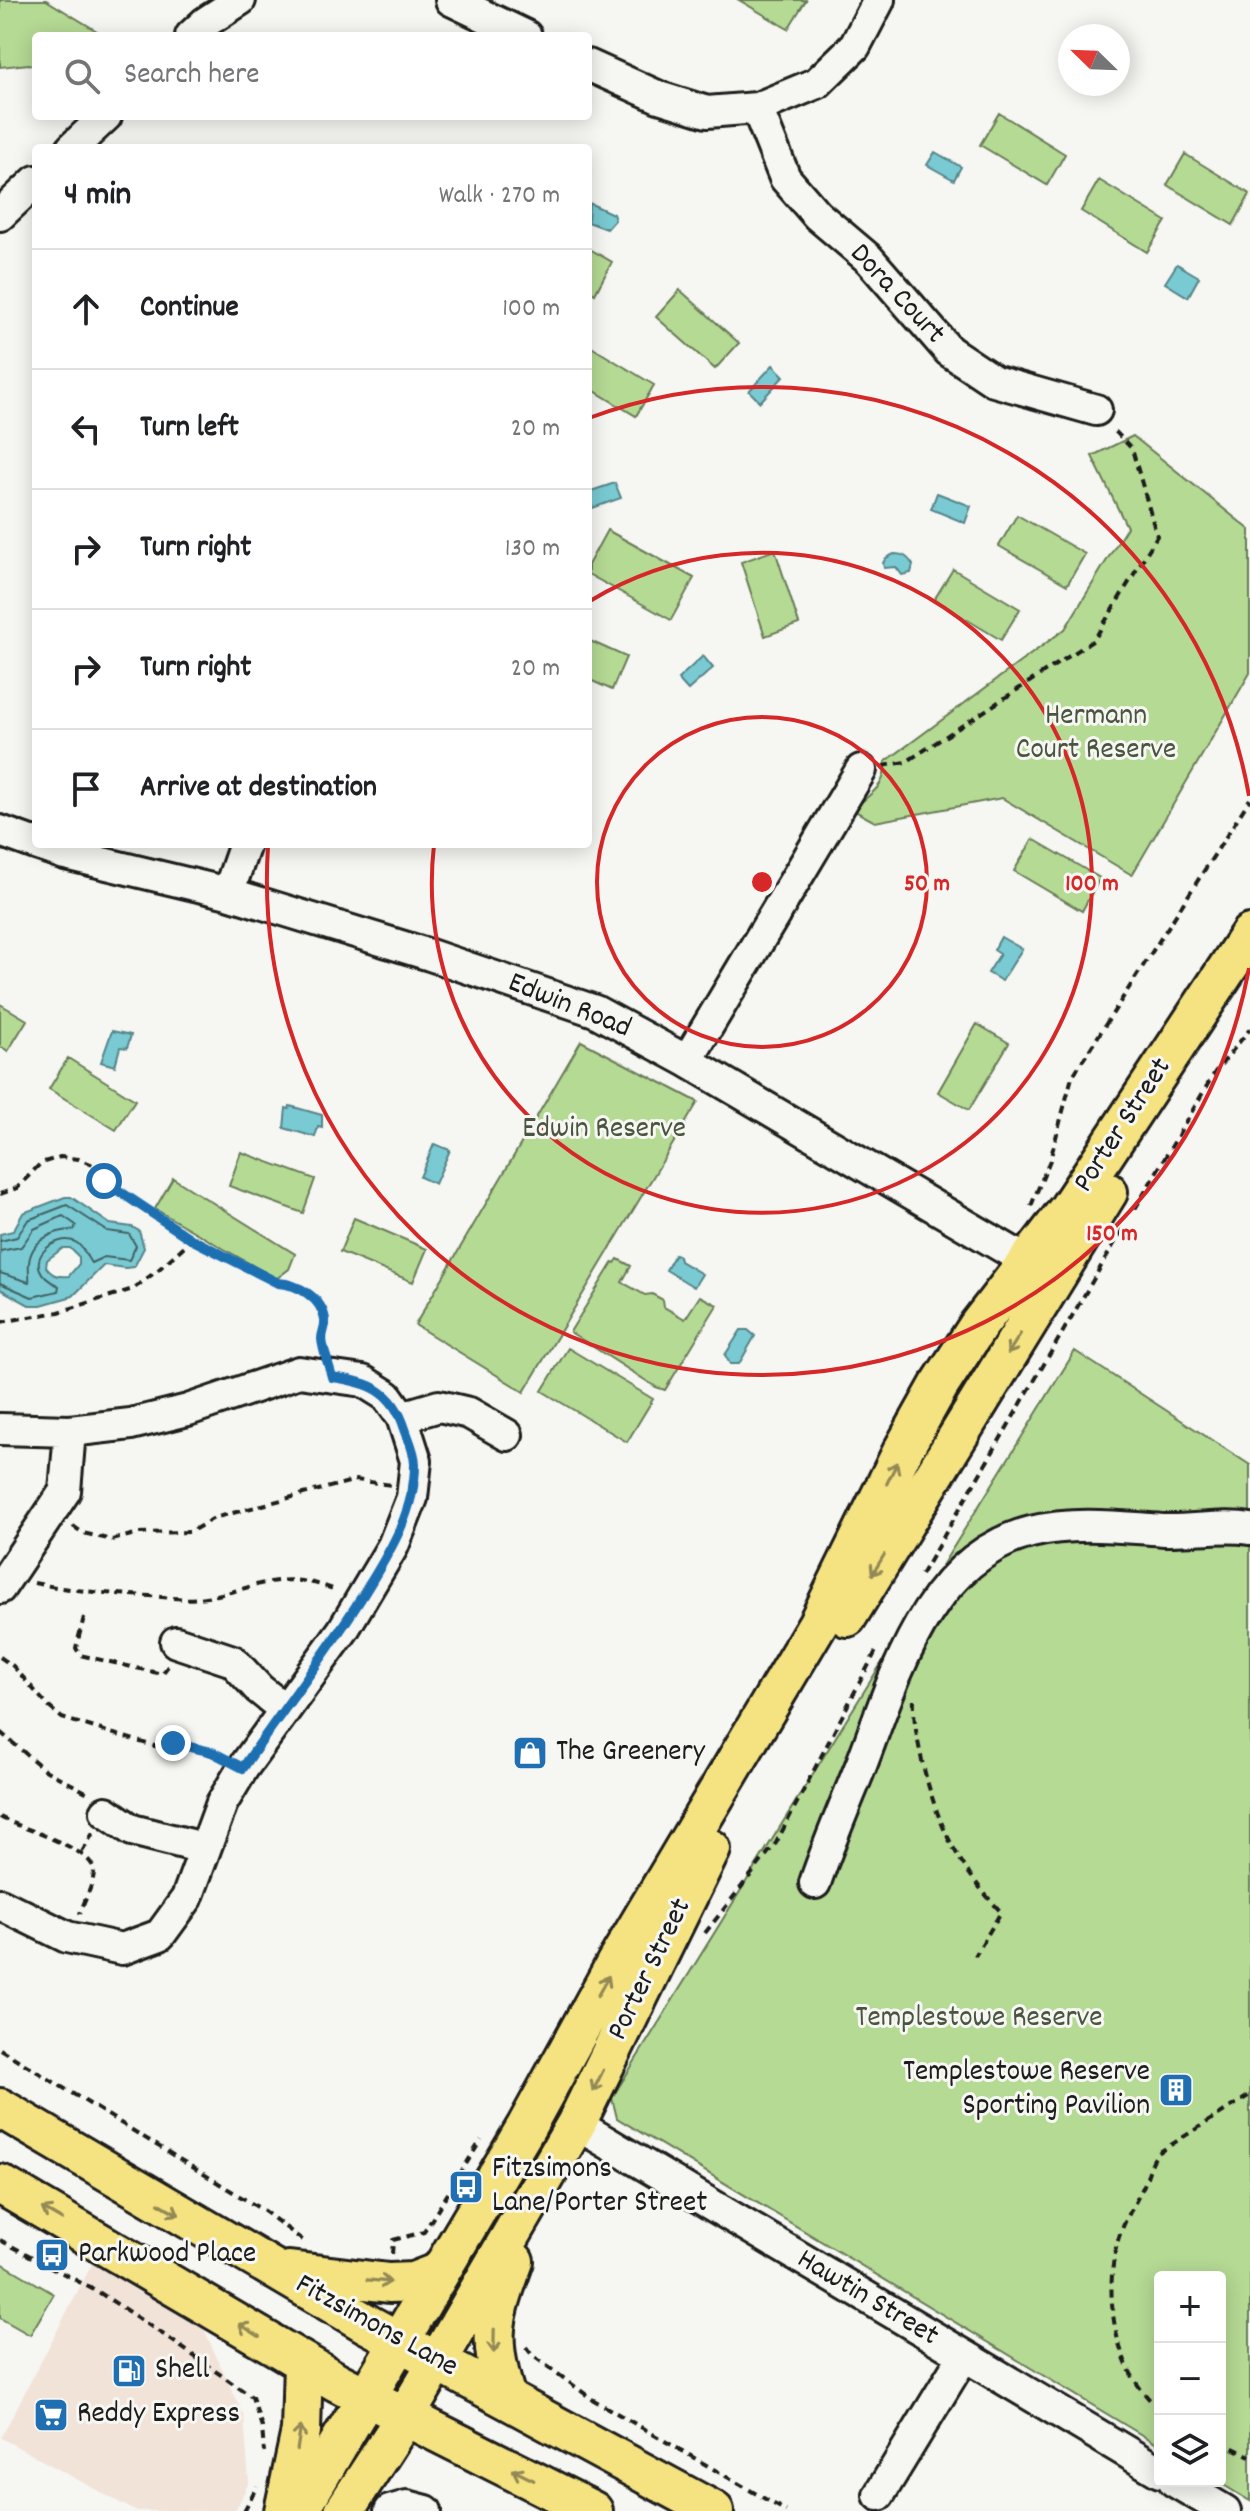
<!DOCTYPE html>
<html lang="en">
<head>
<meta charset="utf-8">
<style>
  :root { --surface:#fff; --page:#f6f6f6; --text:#202124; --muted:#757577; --line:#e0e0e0 }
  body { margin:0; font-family:Dekko,sans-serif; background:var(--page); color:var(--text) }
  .controls { position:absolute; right:24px; bottom:24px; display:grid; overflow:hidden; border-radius:8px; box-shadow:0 4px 20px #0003 }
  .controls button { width:72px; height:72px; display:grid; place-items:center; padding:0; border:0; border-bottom:2px solid var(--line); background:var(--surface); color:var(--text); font:40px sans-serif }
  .compass { position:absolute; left:1058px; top:24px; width:72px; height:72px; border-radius:50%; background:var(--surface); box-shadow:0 4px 20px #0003; rotate:293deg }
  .stop { position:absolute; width:24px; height:24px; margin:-18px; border:6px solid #1f6fb2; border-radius:50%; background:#fff }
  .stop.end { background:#1f6fb2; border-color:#fff; box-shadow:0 2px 8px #0008 }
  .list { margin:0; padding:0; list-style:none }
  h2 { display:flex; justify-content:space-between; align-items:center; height:104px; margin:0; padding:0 32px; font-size:34px }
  h2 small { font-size:26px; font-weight:400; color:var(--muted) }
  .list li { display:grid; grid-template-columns:52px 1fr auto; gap:24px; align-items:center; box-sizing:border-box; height:120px; padding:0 32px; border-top:2px solid var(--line) }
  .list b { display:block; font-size:30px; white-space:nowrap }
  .list em { font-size:26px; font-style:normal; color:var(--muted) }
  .icon { flex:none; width:44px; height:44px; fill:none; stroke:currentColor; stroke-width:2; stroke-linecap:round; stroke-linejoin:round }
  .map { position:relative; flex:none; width:1250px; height:2511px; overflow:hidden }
  .search { position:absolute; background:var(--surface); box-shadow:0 4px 20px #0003; left:32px; top:32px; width:560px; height:88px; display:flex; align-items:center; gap:20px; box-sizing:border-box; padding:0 28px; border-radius:8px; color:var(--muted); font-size:30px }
  .panel { position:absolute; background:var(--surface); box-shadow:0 4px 20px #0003; left:32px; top:144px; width:560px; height:704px; border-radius:8px }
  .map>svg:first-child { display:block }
  .built { fill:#f2e3d8 }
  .green { fill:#b5da94; stroke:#687b58; stroke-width:2 }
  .water { fill:#79cad2; stroke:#548489; stroke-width:2; fill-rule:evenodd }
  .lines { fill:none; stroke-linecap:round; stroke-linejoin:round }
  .shore { stroke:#416265; stroke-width:2 }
  .minor-casing { stroke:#1c1c1c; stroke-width:36 }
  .major-casing { stroke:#1c1c1c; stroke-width:44 }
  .path { stroke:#1c1c1c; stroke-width:4; stroke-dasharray:8 6; stroke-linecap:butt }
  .minor { stroke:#f6f6f2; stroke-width:30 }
  .major { stroke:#f5e382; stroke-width:38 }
  .oneway { stroke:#938954 }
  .route { stroke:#1f6fb2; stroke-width:10 }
  .ring { fill:none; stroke:#d62828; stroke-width:4 }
  .labels { text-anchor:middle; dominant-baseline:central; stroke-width:6; stroke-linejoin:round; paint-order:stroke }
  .street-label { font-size:30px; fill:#1c1c1c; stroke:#f6f6f2 }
  .park-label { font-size:30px; fill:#4a5540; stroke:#f6f6f2 }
  .poi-label { font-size:30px; fill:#1c1c1c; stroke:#f6f6f2; text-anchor:start }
  .centre { fill:#d62828; stroke:#f6f6f2; stroke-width:4 }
  .ring-label { font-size:24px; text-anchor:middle; font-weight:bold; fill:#d62828; stroke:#f6f6f2; stroke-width:6; stroke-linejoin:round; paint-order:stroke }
</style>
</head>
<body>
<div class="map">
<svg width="1250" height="2511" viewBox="0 0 1250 2511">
  <rect width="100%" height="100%" fill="#f6f6f2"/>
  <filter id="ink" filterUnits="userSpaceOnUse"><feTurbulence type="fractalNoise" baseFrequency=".0125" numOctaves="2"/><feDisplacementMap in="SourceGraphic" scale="16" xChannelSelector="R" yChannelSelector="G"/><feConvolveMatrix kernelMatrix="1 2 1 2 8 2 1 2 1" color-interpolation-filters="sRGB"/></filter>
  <g filter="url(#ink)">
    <path class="built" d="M 92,2264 L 202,2325 L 244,2417 L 249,2482 L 235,2511 L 135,2511 L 1,2438 Z"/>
    <path class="green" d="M 0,0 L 46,0 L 105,36 L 36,36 L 36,67 L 29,64 L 0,67 Z
      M 739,0 L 806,0 L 788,29 Z
      M 999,113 L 1065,154 L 1047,185 L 980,145 Z
      M 1185,154 L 1250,194 L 1233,225 L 1167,185 Z
      M 1099,180 L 1166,221 L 1147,252 L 1081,211 Z
      M 588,248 L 612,262 L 595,294 L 588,290 Z
      M 680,290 L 739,343 L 715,369 L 656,317 Z
      M 588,345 L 654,385 L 636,416 L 588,387 Z
      M 1133,436 L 1250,530 L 1250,673 L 1132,875 L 1002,798 L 875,822 L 853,810 C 868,794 887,788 885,762 L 1065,629 L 1127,527 L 1092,456 Z
      M 1017,515 L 1085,554 L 1067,585 L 999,546 Z
      M 607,530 L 694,578 L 671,620 L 588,574 L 588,565 Z
      M 775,550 L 799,624 L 765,636 L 741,562 Z
      M 953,569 L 1020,609 L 1001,640 L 934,600 Z
      M 588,640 L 626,657 L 612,690 L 588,679 Z
      M 1033,839 L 1100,878 L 1082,911 L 1014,871 Z
      M 0,1004 L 27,1020 L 8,1051 L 0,1046 Z
      M 977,1024 L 1009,1043 L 969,1110 L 938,1092 Z
      M 581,1041 L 698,1102 L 524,1392 L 415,1325 Z
      M 68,1058 L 135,1100 L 116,1130 L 49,1089 Z
      M 241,1152 L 315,1179 L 303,1213 L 229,1186 Z
      M 173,1178 L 295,1254 L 289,1269 L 276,1279 L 155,1209 Z
      M 354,1218 L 427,1249 L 413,1282 L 340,1252 Z
      M 618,1259 L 631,1266 L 622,1282 L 645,1295 L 652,1294 L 663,1300 L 664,1307 L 685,1319 L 700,1296 L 717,1305 L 665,1390 L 656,1387 L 570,1332 L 613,1262 L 615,1263 Z
      M 568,1348 L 653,1399 L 627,1442 L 542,1391 Z
      M 1075,1351 L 1250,1465 L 1250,2501 L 1217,2481 L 1220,2481 L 1220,2277 L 1160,2277 L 1160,2446 L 617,2118 L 612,2098 Z
      M 0,2262 L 54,2294 L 30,2335 L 0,2318 Z"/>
    <path class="water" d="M 935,152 L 961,167 L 954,180 L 927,165 Z
      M 589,203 L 613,214 L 615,220 L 607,229 L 588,222 Z
      M 1177,264 L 1199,277 L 1188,297 L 1165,283 Z
      M 773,365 L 784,376 L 760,402 L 749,391 Z
      M 615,483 L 621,498 L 590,509 L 588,492 Z
      M 937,493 L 971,506 L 965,523 L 931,509 Z
      M 894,554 C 904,554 908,557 913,565 L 911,573 L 902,575 L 896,567 L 884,568 L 883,563 L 886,558 Z
      M 703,656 L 713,668 L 688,690 L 678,679 Z
      M 1001,937 L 1022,949 L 1002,981 L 988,973 L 1000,954 L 994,950 Z
      M 112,1031 L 131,1035 L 127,1048 L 120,1047 L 115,1066 L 101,1062 Z
      M 290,1106 L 322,1115 L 322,1128 L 318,1127 L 315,1137 L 284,1128 L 286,1108 L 289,1109 Z
      M 434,1144 L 450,1150 L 435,1184 L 420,1177 Z
      M 65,1197 L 71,1197 L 110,1224 L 132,1227 L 139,1231 L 144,1248 L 134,1267 L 125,1268 L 104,1265 L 73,1296 L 41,1305 L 29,1305 L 0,1289 L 0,1234 L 13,1231 L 23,1213 ZM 63,1248 L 70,1248 L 79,1257 L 79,1264 L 69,1276 C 59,1277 52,1276 46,1267 L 47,1260 Z
      M 675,1254 L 679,1256 L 680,1261 L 702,1274 L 694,1287 L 666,1270 Z
      M 741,1330 L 748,1330 L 755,1336 L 739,1364 L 730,1364 L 725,1355 Z"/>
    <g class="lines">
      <path class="shore" d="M 0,1241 L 17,1237 L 28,1220 L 67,1205 L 107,1231 L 129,1234 L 136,1246 L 129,1260 L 104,1257 L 91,1263 C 86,1257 85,1249 77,1243 C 57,1230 13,1265 59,1286 L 58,1291 L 32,1297 L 0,1283
        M 0,1251 L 21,1247 L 34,1229 L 63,1216 L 76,1225 L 74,1230 C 54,1230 31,1240 29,1263 C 28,1270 30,1276 29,1282 L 0,1273"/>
      <g class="minor-casing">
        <path id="minor" d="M 451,0 L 526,36
          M 191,36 L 206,22 L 240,0
          M 588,65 L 659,97 L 707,112 L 757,108 L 817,83 L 855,46 L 879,0
          M 757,108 L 785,178 L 817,215 L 869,259 L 949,351 L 994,381 L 1096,410
          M 72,148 L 106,116
          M 0,215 L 36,181
          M 0,831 L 36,844
          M 36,844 L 65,854 L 228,893 L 430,955 L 595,1011 L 687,1061 L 1047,1273
          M 228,893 L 245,844
          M 687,1061 L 861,770
          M 402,1417 L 439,1406 L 469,1413 L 507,1435
          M 0,1429 L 70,1431 L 131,1424 L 188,1410 L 299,1372 L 363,1381 L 387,1396 L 402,1417 L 416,1461 L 412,1498 L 393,1546 L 343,1630 L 243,1768 L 222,1803 L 187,1898 L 160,1935 L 122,1949 L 67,1937 L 0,1904
          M 0,1588 L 65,1491 L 70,1431
          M 176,1642 L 233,1661 L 259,1689 L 284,1709
          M 106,1812 L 132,1830 L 203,1848
          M 815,1883 C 829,1842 846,1803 862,1763 C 895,1676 928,1558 1031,1532 C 1074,1521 1121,1527 1165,1530 C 1192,1531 1224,1524 1250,1529
          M 576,2124 L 1160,2472
          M 1174,2481 L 1225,2511
          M 879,2495 L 963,2357
          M 390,2511 L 407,2506 L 426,2511"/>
      </g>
      <g class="major-casing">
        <path id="major" d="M 847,1617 L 1108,1192
          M 0,2108 L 369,2325 L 714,2511
          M 0,2184 L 337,2382 L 593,2511
          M 289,2271 L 389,2283 L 413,2282 L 439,2272
          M 506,2397 C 487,2338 493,2319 514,2261
          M 284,2511 L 301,2431 L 303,2363
          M 299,2511 L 526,2127 L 616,1963 L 818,1623 L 903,1450 L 939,1386 L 978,1326 L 1069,1208 L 1250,934
          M 344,2511 L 405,2417 L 576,2124 L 711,1849"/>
      </g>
      <path class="path" d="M 883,766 L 906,762 L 1094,640 L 1157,536 L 1132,449 L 1113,429
        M 0,1194 L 17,1188 L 41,1163 L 60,1157 L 79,1159 L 93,1165 L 104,1181 L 191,1239 L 278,1283 C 298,1284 322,1298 325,1320 C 327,1333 321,1336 325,1351
        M 1031,1206 L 1050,1160 L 1072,1077 L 1250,799
        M 1135,1209 L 1215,1072 L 1250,1029
        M 0,1322 L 59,1312 L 133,1289 L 158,1270 L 191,1240
        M 73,1526 L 83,1533 L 112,1540 L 139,1533 L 190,1532 L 214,1518 L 356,1480 L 391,1485
        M 921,1575 L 1124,1227
        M 34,1583 C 73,1591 110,1594 150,1596 C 166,1597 182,1600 199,1598 C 256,1591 275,1567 336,1590
        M 84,1617 L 76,1648 L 80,1655 L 162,1674 L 168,1666
        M 0,1657 L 13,1666 L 49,1707 L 62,1718 L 154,1746 L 173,1743 L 221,1757
        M 914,1700 C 913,1721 918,1741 922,1761 C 937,1824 957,1865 1001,1912 L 975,1956
        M 0,1732 L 45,1770 L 90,1794
        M 0,1817 C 19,1828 96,1849 94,1872 C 93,1886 84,1901 80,1914
        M 82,1852 L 93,1833
        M 705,1933 L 776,1843 L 876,1651
        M 0,2049 L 264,2211 L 305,2242
        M 0,2240 L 100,2293 L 167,2337 L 252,2397 L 262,2427 L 264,2452
        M 392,2254 L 393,2240 L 424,2232 L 481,2140
        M 526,2347 L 532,2355 L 592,2399 L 786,2511
        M 1160,2409 C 1113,2372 1102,2291 1119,2237 C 1125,2219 1135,2204 1143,2187 C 1149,2175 1149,2164 1158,2153 L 1250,2095
        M 1220,2442 L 1250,2456
        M 244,2511 L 257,2486"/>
      <use href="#minor" class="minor"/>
      <use href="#major" class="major"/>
    </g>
    <defs><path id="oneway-shaft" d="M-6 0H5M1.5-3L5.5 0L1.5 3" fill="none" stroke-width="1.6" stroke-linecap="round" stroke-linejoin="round" transform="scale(2)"/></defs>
    <g class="oneway">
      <use href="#oneway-shaft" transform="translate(1014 1344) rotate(122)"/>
      <use href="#oneway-shaft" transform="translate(892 1473) rotate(-64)"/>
      <use href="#oneway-shaft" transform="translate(878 1565) rotate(121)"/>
      <use href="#oneway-shaft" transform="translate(603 1986) rotate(-61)"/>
      <use href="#oneway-shaft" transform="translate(598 2081) rotate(116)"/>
      <use href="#oneway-shaft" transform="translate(169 2209) rotate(30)"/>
      <use href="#oneway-shaft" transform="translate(52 2214) rotate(-150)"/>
      <use href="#oneway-shaft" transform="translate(379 2281) rotate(5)"/>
      <use href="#oneway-shaft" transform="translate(249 2330) rotate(-148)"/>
      <use href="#oneway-shaft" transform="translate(494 2341) rotate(91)"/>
      <use href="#oneway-shaft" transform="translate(299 2438) rotate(-81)"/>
      <use href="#oneway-shaft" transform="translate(523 2475) rotate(-154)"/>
    </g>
  </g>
  <g class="lines" filter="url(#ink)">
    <path class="route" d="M 104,1181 L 191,1239 L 278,1283 C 298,1284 322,1298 325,1320 C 326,1327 322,1332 322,1339 C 323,1351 329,1365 332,1377 C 369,1382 393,1390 405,1429 C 409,1440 415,1453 415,1464 C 415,1510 391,1550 368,1587 C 330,1650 284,1707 243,1768 L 212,1752 L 173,1743"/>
  </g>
  <g class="ring">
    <circle cx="762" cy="882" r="165"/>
    <path d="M590 601A330 330 0 1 1 434 845"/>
    <path d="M1249 968A495 495 0 0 1 268 847M589 418A495 495 0 0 1 1249 796"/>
  </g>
  <defs>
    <g id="shop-square" transform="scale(1.8)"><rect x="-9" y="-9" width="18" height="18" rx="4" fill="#1f6fb2" stroke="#f6f6f2"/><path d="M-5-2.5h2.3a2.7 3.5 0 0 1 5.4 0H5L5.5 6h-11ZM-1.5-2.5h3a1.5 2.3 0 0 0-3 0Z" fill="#fff"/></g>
    <g id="building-square" transform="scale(1.8)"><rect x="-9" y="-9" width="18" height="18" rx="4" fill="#1f6fb2" stroke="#f6f6f2"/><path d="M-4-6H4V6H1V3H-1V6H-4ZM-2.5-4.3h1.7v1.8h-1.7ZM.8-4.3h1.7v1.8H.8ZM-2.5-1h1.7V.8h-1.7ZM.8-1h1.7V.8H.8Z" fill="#fff"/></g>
    <g id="bus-square" transform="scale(1.8)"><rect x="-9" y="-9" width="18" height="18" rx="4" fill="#1f6fb2" stroke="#f6f6f2"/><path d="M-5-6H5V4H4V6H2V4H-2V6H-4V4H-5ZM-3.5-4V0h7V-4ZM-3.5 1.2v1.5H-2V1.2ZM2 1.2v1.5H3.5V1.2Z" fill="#fff"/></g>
    <g id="fuel-square" transform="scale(1.8)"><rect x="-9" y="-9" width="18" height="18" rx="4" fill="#1f6fb2" stroke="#f6f6f2"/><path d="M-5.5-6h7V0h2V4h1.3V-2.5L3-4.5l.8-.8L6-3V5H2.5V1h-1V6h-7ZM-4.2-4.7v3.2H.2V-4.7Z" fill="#fff"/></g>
    <g id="supermarket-square" transform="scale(1.8)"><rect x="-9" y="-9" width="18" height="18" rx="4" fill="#1f6fb2" stroke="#f6f6f2"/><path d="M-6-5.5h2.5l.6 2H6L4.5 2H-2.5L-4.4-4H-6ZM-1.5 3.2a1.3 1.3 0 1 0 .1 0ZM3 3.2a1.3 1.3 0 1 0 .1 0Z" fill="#fff"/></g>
  </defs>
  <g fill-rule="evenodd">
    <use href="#shop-square" x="530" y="1753"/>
    <use href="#building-square" x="1176" y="2090"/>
    <use href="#bus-square" x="466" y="2187"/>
    <use href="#bus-square" x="52" y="2255"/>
    <use href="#fuel-square" x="129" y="2371"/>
    <use href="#supermarket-square" x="51" y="2415"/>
  </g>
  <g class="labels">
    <g class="street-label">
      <text transform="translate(896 295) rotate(47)">Dora Court</text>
      <text transform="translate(569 1007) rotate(22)">Edwin Road</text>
      <text transform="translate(1124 1126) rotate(-57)">Porter Street</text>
      <text transform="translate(651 1970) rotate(-64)">Porter Street</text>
      <text transform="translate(867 2299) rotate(31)">Hawtin Street</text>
      <text transform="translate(376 2327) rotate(29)">Fitzsimons Lane</text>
    </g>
    <g class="park-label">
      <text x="1096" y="717">Hermann<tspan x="1096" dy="34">Court Reserve</tspan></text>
      <text x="604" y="1130">Edwin Reserve</text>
      <text x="979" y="2019">Templestowe Reserve</text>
    </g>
    <g class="poi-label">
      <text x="556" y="1753">The Greenery</text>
      <text x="1150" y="2073" text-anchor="end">Templestowe Reserve<tspan x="1150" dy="34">Sporting Pavilion</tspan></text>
      <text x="492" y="2170">Fitzsimons<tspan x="492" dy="34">Lane/Porter Street</tspan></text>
      <text x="78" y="2255">Parkwood Place</text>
      <text x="155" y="2371">Shell</text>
      <text x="77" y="2415">Reddy Express</text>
    </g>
  </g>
  <circle cx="762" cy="882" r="12" class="centre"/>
  <g class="ring-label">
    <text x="927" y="890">50 m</text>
    <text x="1092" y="890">100 m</text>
    <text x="1112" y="1240">150 m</text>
  </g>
</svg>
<div class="controls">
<button>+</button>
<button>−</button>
<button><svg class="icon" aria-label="layers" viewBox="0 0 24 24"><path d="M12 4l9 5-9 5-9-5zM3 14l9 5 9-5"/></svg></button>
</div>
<svg class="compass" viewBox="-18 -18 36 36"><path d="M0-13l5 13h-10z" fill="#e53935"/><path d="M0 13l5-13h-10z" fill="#757577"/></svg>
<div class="stop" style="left:104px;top:1181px"></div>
<div class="stop end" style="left:173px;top:1743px"></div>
<div class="search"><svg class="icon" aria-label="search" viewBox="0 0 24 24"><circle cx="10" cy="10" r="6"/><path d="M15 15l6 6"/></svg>Search here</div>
<section class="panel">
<h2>4 min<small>Walk · 270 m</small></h2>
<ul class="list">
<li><svg class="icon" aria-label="ahead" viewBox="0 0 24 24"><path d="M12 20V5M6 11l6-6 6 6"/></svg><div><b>Continue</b></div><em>100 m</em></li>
<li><svg class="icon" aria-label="left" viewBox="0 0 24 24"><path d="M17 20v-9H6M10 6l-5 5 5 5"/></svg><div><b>Turn left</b></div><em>20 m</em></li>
<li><svg class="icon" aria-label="right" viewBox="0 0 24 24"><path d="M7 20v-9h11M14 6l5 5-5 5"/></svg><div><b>Turn right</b></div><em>130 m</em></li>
<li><svg class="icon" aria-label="right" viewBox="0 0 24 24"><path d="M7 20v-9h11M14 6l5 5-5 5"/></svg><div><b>Turn right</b></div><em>20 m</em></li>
<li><svg class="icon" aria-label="arrive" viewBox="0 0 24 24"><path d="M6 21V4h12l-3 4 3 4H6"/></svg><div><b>Arrive at destination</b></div></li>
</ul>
</section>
</div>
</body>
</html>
